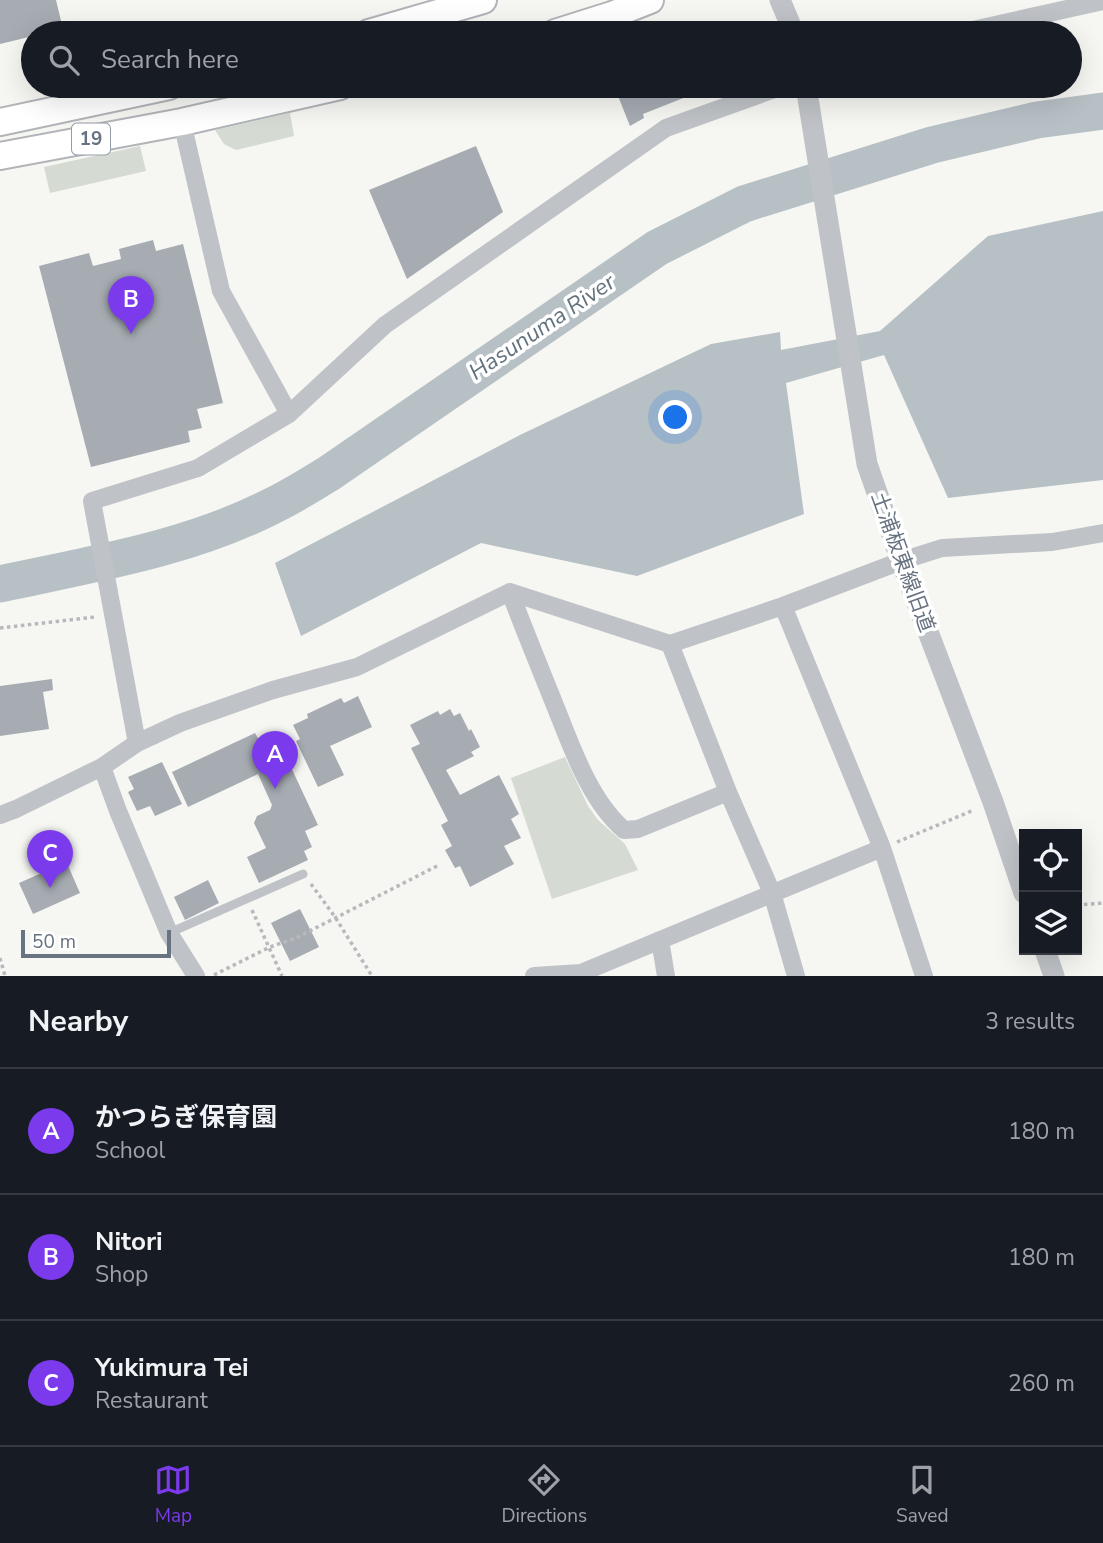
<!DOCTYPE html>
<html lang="en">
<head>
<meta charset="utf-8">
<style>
  :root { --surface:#171b24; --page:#242831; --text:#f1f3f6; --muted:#9ea1a6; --line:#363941; --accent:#7c3aed }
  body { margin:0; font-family:"Nunito Sans","Noto Sans JP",sans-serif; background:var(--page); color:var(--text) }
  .controls { position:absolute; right:21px; bottom:21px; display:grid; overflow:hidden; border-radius:0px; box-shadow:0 7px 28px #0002 }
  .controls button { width:63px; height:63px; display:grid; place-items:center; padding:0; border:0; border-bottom:2px solid var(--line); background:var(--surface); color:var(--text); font:35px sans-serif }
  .scale { position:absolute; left:21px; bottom:18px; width:150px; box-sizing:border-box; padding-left:7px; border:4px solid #687381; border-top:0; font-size:19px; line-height:24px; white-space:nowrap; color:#687381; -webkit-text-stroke:5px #fff; paint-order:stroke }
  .you { position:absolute; left:676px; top:418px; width:24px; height:24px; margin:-18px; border:5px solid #fff; border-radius:50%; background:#1a73e8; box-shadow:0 0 0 10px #1a73e833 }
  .badge { display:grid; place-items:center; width:46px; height:46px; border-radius:50%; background:var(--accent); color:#fff; font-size:23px; font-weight:700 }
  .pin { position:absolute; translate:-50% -58px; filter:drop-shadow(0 2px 4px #0008) }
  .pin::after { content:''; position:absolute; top:37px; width:24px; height:21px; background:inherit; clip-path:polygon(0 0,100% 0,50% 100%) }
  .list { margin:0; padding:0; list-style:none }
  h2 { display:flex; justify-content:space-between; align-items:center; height:91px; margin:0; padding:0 28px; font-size:30px }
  h2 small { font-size:23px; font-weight:400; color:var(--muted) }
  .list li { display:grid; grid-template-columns:46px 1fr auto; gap:21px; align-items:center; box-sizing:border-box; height:126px; padding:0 28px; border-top:2px solid var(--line) }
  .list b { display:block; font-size:26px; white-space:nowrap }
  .list p { margin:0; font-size:23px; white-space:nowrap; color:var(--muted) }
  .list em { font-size:23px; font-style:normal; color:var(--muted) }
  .icon { flex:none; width:38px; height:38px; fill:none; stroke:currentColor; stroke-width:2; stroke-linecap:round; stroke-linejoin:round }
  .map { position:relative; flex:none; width:1103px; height:976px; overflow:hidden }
  .search { position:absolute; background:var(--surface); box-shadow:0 7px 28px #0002; left:21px; right:21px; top:21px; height:77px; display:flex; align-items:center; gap:18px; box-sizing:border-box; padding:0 24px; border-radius:38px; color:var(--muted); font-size:26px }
  .sheet { height:469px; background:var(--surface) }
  nav { display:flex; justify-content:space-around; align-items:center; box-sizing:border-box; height:98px; border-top:2px solid var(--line); background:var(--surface); font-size:19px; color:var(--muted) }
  nav a { display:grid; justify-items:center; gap:4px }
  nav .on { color:var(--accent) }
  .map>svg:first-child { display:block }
  .green { fill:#d5dad3 }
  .water { fill:#b7c0c5 }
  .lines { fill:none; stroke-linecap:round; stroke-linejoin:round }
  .river { stroke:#b7c0c5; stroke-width:37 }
  .building { fill:#a6acb2 }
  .primary-casing { stroke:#b1b4b8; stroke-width:30 }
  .path { stroke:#b7b9bc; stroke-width:3.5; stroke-dasharray:3.5 3.5; stroke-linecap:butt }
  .service { stroke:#bfc2c6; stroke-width:9 }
  .minor { stroke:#bfc2c6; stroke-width:18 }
  .tertiary { stroke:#bfc2c6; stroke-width:21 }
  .primary { stroke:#fff; stroke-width:26 }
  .labels { text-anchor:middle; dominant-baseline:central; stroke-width:7; stroke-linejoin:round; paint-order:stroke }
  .shield { fill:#fff; stroke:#959da7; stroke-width:2 }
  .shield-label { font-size:19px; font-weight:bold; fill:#687381 }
  .street-label { font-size:21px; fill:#687381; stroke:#fff }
  .water-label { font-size:23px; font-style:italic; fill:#63737e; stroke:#fff }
</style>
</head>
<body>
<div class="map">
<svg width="1103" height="976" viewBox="0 0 1103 976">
  <rect width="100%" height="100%" fill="#f6f6f3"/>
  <path class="green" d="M 290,113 L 294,136 L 236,150 L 224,144 L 215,130 Z
    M 140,146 L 146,171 L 50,193 L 44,167 Z
    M 565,757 L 588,806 L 598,820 L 625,844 L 638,870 L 552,899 L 511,778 Z"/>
  <path class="water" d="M 1103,211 L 1103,480 L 948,498 L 884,355 L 786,383 L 804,514 L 637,576 L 481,543 L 301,636 L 275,563 L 522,434 L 711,344 L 780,332 L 781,350 L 880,331 L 988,236 Z"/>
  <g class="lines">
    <path class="river" d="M 0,584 C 92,564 188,549 272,506 C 291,497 310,485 328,474 L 657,248 L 744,204 L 932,145 L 1037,120 L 1103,111"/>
  </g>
  <path class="building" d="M 0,0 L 56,0 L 63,29 L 47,33 L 33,33 L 33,36 L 0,44 Z
    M 614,86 L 688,86 L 691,95 L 643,114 L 644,118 L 630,126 Z
    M 476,146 L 503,212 L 407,279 L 369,190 Z
    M 153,240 L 156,251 L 183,244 L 223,403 L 197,409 L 202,428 L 188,431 L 190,442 L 91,467 L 39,266 L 89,253 L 93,266 L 121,259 L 119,249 Z
    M 52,679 L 53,690 L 43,692 L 49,729 L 0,736 L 0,686 Z
    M 358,696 L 372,727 L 330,746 L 344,775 L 318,787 L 296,741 L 300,739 L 293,725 L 308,718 L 307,714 L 341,698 L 344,703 Z
    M 450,709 L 454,716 L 460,713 L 469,731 L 471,729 L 480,747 L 471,752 L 474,756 L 446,770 L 460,795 L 499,775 L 519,814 L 511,819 L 521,838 L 504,846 L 514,864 L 470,887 L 460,866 L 455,868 L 445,850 L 452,846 L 441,825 L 448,821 L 411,748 L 420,744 L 410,725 L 438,711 L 440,715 Z
    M 255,733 L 259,740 L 275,733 L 318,825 L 305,831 L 312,847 L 304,851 L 308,860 L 259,883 L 247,857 L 266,848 L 254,823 L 257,816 L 270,810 L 272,805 L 258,774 L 188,807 L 172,772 Z
    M 162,762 L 182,804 L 155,816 L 150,806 L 137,811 L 128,792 L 134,789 L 128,777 Z
    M 62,852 L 80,893 L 33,914 L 19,883 L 44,872 L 40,862 Z
    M 208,880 L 219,903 L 185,920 L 174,897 Z
    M 300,909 L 319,947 L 290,961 L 271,923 Z"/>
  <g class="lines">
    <g class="primary-casing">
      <path id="primary" d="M 369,33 L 483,0
        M 555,33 L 612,15 L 650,0
        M 0,122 L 169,86
        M 0,156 L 182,122 L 340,86"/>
    </g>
    <path class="path" d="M 0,628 L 95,617
      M 897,842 L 974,810
      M 311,884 L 335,917 L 372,976
      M 1077,905 L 1103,903
      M 252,910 L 282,976
      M 0,958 L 5,976
      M 214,975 L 270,947 L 296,938 L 439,865"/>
    <path class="service" d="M 169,933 L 303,874"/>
    <path class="minor" d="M 959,33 L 1103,1
      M 182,122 L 221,291 L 289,414
      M 510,592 C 524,629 539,666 554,703 C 571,745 589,800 624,830 L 638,829 L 728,792
      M 783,606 L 882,848 L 924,976
      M 670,644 L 728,792 L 772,893 L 796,976
      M 137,743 L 92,501 L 198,468 L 289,414 L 385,325 L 666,128 L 783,86
      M 0,815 L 16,809 L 102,767
      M 660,940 L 666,976
      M 196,976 L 169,933 L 118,811 L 102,767 L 137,743 L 180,723 L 273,690 L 357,667 L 510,592 L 670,644 L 783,606 L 901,561 L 942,548 L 1052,542 L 1103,533
      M 534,976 L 581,973 L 882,848"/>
    <path class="tertiary" d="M 780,0 L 794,33
      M 806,86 L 867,464 L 901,561 L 993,802 L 1024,893
      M 1045,950 L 1054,976"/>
    <use href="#primary" class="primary"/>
  </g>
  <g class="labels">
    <rect class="shield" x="72" y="123.5" width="38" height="31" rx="5"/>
    <g class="shield-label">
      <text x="91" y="139">19</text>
    </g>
    <g class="street-label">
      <text transform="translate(903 562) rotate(70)">土浦板東線旧道</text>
    </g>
    <g class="water-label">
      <text transform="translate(542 327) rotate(-34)">Hasunuma River</text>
    </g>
  </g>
</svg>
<div class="controls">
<button><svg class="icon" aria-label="locate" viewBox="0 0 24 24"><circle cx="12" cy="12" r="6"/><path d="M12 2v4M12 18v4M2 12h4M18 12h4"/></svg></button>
<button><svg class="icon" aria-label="layers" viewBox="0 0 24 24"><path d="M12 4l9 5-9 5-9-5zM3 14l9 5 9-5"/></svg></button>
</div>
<div class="scale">50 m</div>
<div class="you"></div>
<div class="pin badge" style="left:275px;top:789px">A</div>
<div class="pin badge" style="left:131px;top:334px">B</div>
<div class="pin badge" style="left:50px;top:888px">C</div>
<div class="search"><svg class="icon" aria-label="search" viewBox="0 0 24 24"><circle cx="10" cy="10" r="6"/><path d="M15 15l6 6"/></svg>Search here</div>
</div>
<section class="sheet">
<h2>Nearby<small>3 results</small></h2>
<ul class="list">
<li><span class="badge">A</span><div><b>かつらぎ保育園</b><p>School</p></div><em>180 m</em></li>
<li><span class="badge">B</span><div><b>Nitori</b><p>Shop</p></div><em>180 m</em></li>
<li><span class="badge">C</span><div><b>Yukimura Tei</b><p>Restaurant</p></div><em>260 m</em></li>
</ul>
</section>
<nav>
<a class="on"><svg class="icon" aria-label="map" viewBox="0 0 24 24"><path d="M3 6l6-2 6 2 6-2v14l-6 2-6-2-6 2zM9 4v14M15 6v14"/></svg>Map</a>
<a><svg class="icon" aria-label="directions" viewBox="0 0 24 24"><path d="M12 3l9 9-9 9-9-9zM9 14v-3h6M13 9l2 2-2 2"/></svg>Directions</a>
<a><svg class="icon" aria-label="saved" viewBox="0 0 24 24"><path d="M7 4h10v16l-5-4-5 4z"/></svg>Saved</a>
</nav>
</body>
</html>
